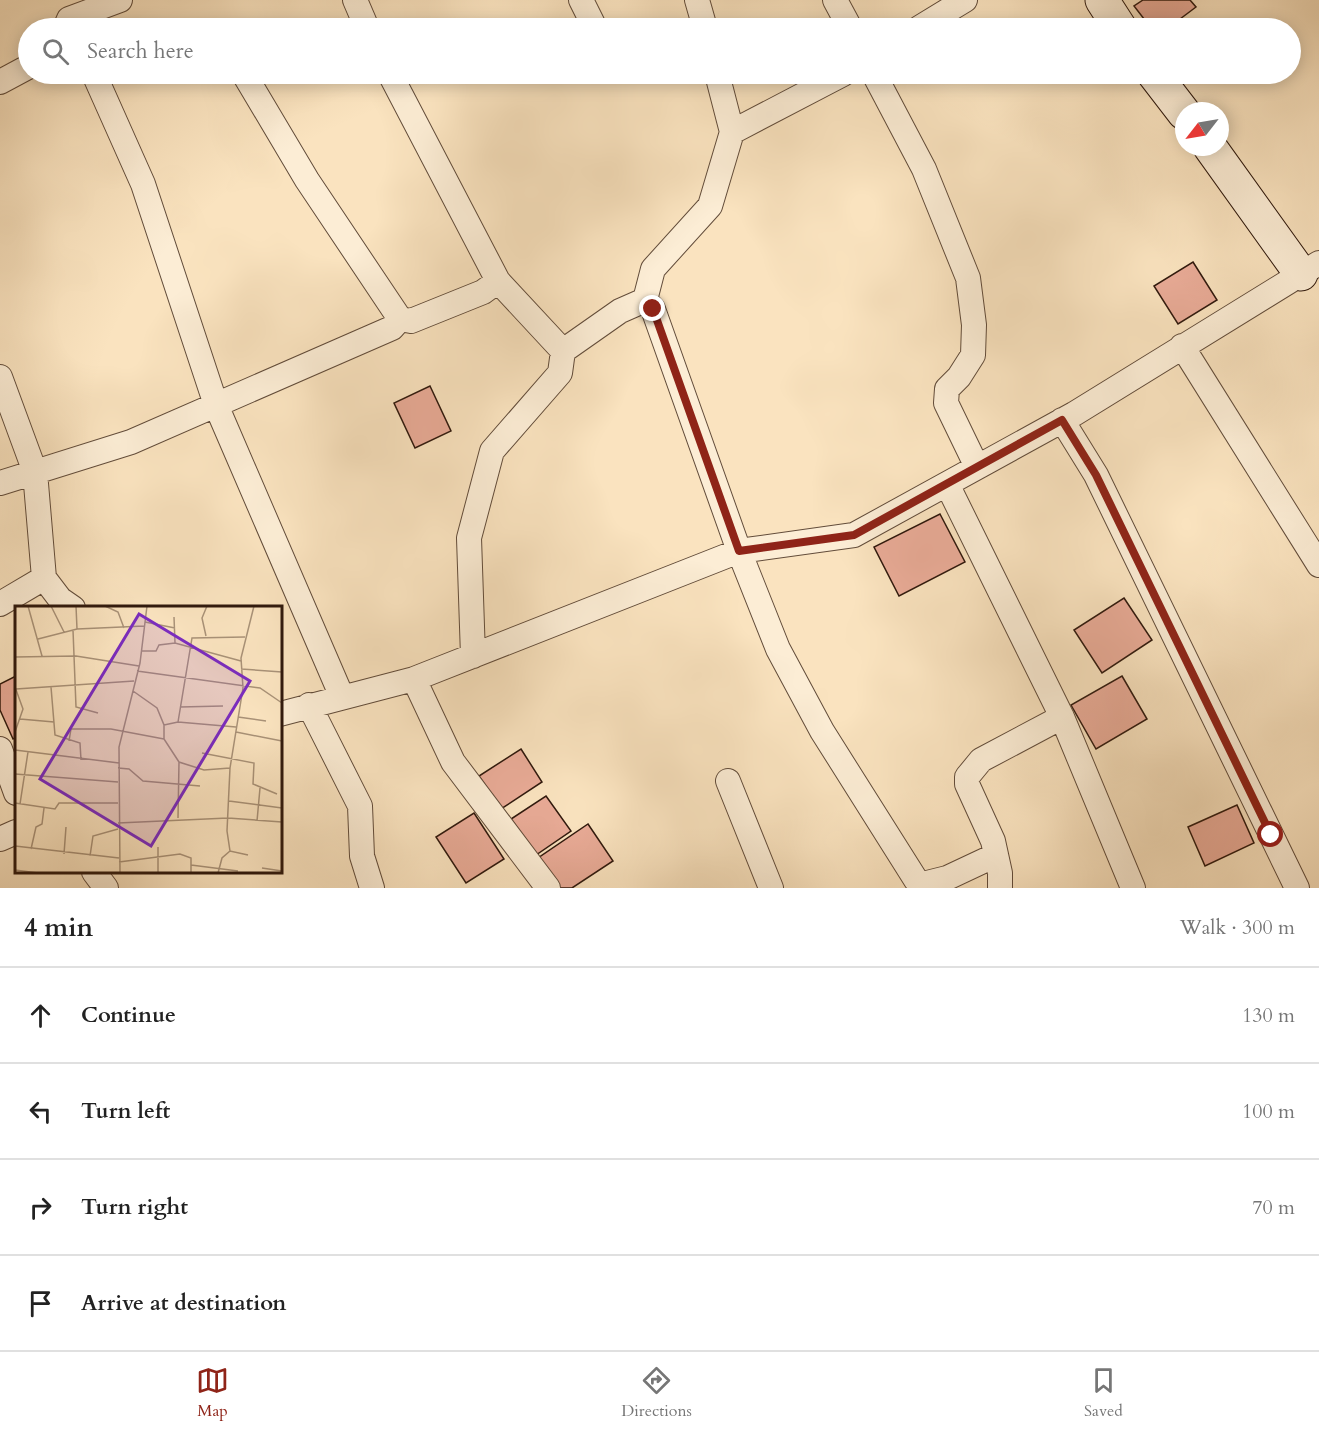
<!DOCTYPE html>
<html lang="en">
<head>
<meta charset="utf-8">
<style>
  :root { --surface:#fff; --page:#f6f6f6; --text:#222; --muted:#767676; --line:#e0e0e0; --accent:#8f2418 }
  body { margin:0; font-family:Cardo,serif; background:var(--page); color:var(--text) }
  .compass { position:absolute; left:1175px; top:102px; width:54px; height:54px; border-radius:50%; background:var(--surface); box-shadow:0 3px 15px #0003; rotate:239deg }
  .stop { position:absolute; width:18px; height:18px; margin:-14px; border:4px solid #8f2418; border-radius:50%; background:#fff }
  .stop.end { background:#8f2418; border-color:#fff; box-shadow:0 2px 6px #0008 }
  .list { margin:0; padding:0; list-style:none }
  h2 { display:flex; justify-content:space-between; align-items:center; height:78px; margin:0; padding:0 24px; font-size:26px }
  h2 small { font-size:20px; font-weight:400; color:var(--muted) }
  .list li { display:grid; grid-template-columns:39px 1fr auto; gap:18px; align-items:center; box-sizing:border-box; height:96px; padding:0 24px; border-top:2px solid var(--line) }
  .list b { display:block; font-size:22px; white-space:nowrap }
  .list em { font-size:20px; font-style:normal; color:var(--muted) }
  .icon { flex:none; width:33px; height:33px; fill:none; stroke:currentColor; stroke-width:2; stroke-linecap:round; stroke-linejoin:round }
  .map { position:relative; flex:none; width:1319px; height:888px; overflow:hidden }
  .search { position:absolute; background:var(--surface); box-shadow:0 3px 15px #0003; left:18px; right:18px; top:18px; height:66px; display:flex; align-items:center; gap:15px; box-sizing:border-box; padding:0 21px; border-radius:33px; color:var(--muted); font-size:22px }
  .sheet { height:462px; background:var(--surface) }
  nav { display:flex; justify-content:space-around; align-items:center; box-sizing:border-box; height:84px; border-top:2px solid var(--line); background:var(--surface); font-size:16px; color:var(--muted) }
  nav a { display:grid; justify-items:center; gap:3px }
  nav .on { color:var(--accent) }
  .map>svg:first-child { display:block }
  .building { fill:#e9ab97; stroke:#30190d; stroke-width:1.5 }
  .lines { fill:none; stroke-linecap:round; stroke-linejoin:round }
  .street-casing { stroke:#624c3a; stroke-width:26 }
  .secondary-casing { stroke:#30190d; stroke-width:35 }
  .street { stroke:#fcedd5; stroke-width:24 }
  .secondary { stroke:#fcedd5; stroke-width:33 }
  .route { stroke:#8f2418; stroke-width:8 }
  .inset-road { fill:none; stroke:#a99278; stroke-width:1.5 }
  .view { fill:#7b2cbf; fill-opacity:0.15; stroke:#7b2cbf; stroke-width:3 }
  .inset-edge { fill:none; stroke:#30190d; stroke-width:3 }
</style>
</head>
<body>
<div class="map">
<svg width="1319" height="888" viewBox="0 0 1319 888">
  <rect width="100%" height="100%" fill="#fae3bf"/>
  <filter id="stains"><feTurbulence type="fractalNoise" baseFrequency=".00333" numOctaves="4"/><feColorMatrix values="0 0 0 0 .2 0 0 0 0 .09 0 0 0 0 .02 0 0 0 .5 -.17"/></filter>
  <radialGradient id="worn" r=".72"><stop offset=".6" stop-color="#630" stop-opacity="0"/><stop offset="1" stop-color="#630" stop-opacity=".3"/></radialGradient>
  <path class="building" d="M 1143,0 L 1190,0 L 1196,7 L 1168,28 L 1151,28 L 1134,6 Z
    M 1193,262 L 1217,300 L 1178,324 L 1154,286 Z
    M 430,386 L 451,431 L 415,448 L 394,403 Z
    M 940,514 L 965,562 L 899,596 L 874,547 Z
    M 1124,598 L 1152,640 L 1102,673 L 1074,630 Z
    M 16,676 L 16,737 L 13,739 L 0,710 L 0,684 Z
    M 1122,676 L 1147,719 L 1096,749 L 1071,705 Z
    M 521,749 L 542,782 L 501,809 L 479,776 Z
    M 546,796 L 571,831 L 536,855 L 511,819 Z
    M 1237,805 L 1254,843 L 1205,866 L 1188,827 Z
    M 474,813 L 504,859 L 466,883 L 436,837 Z
    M 588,824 L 613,861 L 572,888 L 558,888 L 538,858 Z"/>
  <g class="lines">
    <g class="street-casing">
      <path id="street" d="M 355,0 L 367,28
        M 581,0 L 595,28
        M 697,0 L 705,28
        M 835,0 L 850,28
        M 65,28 L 69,19 L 120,0
        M 919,28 L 965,0
        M 94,74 L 143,184 L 216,405 L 342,697
        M 244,74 L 307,180 L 400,319 L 411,321 L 483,292 L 498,281
        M 390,74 L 498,281 L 563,351
        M 874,74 L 924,169 L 968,278 L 974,325 L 973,355 L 959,377 L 947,389 L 946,403 L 977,467
        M 0,82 L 28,67
        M 732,132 L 843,74
        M 645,300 L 653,309 L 739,551 L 778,649 L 822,731 L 916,880 L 923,884 L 947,878 L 996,855
        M 645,300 L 653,269 L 710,206 L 732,132 L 717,74
        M 1182,346 L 1319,565
        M 0,377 L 35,472 L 44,578 L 60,599 L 73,608
        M 1062,420 L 1096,475 L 1297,888
        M 0,483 L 131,442 L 392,328 L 400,319
        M 947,484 L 1062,717 L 1133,888
        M 0,604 L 44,578
        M 473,656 L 469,538 L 492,451 L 560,373 L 563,351 L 620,311 L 645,300
        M 414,679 L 453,762 L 548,888
        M 309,705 L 360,806 L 362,856 L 372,888
        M 280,714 L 414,679 L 739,551 L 854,535 L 1074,414 L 1319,263
        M 0,749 L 16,793
        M 728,781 L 771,888
        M 0,839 L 16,832
        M 94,872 L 106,888
        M 1000,888 L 1000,873 L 993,841 L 967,784 L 967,777 L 981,760 L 1062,717"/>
    </g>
    <g class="secondary-casing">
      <path id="secondary" d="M 1102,0 L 1120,28
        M 1154,74 L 1184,113
        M 1210,147 L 1301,274"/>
    </g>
    <use href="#street" class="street"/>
    <use href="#secondary" class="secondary"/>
  </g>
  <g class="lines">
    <path class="route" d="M 653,309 L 739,551 L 854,535 L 1062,420 L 1096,475 L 1271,835"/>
  </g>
  <g transform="translate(15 606)">
    <rect width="267" height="267" fill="#fae3bf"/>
    <path class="inset-road" d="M 13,0 L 27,50M 36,0 L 49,26M 61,0 L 62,23M 90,0 L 103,6 L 109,22M 159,11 L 160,37M 130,16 L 160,22M 58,24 L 61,101 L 83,107M 191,30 L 187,12 L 192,0M 23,33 L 62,23 L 129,20M 126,45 L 141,45 L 144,39 L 160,37 L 226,55M 0,51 L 61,50 L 124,60M 226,63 L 267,66M 122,65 L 245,82 L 267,97M 36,81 L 40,129 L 65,137 L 66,154M 1,83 L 119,75M 118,85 L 142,102 L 149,119 L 149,133 L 164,156 L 189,164 L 215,162M 165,101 L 208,100M 223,111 L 251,115M 5,113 L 39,116M 163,116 L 177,32 L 230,31M 149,119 L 163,116 L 221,121M 0,126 L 8,103 L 0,81M 221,126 L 267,135M 54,135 L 56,123 L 96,123 L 149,133M 0,144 L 104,157M 187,147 L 239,157 L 238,178 L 262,188M 103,162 L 114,163 L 128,175 L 185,180M 0,168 L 103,176M 214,195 L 267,202M 0,197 L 40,203 L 44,197 L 103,197M 5,198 L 13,146M 163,212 L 164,156M 242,215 L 245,182M 103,217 L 213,212 L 267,216M 0,240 L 104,252M 16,243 L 21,221 L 27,218 L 29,202M 215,245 L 212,225 L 215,162 L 228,82 L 226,52 L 239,0M 49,248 L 51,221M 75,250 L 78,230 L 103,223M 104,256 L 165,248 L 176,252 L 176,267M 176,259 L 223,265M 247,262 L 267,265M 0,264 L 23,267M 105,267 L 104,141 L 125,57 L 132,0M 143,267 L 143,241M 203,267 L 207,252 L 215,245 L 233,249"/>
    <path class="view" d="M 124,8 L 235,75 L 136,240 L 25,173 Z"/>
    <rect width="267" height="267" class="inset-edge"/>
  </g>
  <rect width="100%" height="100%" filter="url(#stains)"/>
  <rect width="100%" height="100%" fill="url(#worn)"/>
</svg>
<svg class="compass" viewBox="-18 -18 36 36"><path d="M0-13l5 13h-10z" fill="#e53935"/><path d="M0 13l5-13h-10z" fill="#767676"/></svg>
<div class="stop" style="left:1271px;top:835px"></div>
<div class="stop end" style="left:653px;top:309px"></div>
<div class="search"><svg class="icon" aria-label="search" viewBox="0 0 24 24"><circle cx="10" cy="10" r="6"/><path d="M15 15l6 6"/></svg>Search here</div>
</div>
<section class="sheet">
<h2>4 min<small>Walk · 300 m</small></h2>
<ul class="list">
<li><svg class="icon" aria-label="ahead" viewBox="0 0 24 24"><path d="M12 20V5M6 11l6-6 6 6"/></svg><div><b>Continue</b></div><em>130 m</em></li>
<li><svg class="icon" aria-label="left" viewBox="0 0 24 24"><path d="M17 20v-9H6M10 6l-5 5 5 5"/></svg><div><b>Turn left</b></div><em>100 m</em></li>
<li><svg class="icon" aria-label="right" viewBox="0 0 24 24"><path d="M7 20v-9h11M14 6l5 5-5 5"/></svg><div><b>Turn right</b></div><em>70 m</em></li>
<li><svg class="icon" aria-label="arrive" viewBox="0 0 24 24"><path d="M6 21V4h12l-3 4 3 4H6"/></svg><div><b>Arrive at destination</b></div></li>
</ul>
</section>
<nav>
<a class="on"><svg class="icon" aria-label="map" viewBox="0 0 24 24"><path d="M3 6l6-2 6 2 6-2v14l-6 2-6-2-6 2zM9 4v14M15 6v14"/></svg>Map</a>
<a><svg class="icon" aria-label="directions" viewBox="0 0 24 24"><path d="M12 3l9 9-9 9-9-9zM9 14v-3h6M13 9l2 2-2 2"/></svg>Directions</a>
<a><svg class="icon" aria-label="saved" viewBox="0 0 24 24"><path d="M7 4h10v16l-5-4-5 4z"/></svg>Saved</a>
</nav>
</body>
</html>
